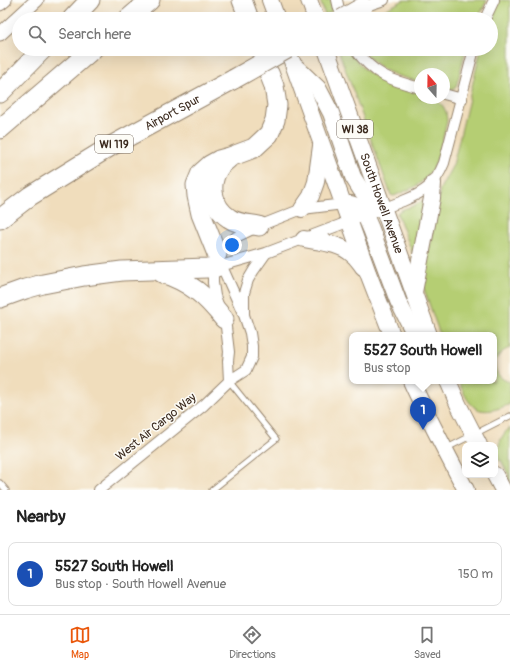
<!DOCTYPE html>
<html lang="en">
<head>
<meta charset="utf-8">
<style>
  :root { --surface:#fff; --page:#f2f2f2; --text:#222; --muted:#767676; --line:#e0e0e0; --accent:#ea580c }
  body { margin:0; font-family:Pangolin,sans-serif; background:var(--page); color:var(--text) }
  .controls { position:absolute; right:12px; bottom:12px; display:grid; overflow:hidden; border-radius:8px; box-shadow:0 4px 16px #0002 }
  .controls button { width:36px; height:36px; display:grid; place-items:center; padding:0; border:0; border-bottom:1px solid var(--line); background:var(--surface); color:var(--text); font:20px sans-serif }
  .compass { position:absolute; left:414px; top:68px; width:36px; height:36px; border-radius:50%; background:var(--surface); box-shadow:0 4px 16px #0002; rotate:340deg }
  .you { position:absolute; left:232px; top:245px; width:14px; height:14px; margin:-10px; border:3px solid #fff; border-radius:50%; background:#1a73e8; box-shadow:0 0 0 6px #1a73e833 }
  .badge { display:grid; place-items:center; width:26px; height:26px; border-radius:50%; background:var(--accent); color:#fff; font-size:13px; font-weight:700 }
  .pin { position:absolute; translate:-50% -33px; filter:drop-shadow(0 1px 2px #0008) }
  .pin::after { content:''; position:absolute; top:21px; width:14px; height:12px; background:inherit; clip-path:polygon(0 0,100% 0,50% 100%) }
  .popup { position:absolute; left:349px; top:332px; width:148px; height:52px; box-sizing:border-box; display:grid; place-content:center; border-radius:8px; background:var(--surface); filter:drop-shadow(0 1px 3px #0005); font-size:13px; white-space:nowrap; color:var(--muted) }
  .popup b { font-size:15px; color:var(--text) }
  .popup::after { content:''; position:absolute; left:50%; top:100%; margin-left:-8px; border:8px solid transparent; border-top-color:var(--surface) }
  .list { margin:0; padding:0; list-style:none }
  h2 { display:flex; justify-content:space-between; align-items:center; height:52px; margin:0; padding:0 16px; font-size:17px }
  h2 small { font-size:13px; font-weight:400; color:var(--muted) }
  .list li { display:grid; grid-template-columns:26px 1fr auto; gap:12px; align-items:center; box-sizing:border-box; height:64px; margin:0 8px 8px; padding:0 8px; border:1px solid var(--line); border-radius:8px }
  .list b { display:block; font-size:15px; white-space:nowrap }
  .list p { margin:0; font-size:13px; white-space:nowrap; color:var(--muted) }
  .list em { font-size:13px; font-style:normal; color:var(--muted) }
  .icon { flex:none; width:22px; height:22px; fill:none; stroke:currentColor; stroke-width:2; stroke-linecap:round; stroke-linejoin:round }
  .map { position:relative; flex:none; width:510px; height:490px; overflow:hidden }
  .search { position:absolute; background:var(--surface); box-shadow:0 4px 16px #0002; left:12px; right:12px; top:12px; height:44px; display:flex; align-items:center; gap:10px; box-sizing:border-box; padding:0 14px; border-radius:22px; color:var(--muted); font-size:15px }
  .sheet { height:124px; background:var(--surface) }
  nav { display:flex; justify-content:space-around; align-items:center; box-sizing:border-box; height:56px; border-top:1px solid var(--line); background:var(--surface); font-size:11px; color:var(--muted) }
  nav a { display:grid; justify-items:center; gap:2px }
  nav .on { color:var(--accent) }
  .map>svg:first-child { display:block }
  .green { fill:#b5ce73; stroke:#787c48 }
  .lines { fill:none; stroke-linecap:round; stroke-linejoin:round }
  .service-casing { stroke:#96846d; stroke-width:7 }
  .minor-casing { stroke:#96846d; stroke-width:12 }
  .tertiary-casing { stroke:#96846d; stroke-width:15 }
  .primary-casing { stroke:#96846d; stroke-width:18 }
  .motorway-casing { stroke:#96846d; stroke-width:21 }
  .service { stroke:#fff; stroke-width:5 }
  .minor { stroke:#fff; stroke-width:10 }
  .tertiary { stroke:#fff; stroke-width:13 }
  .primary { stroke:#fff; stroke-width:16 }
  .motorway { stroke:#fff; stroke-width:19 }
  .motorway-bridge-casing { stroke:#96846d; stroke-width:21; stroke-linecap:butt }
  .motorway-bridge { stroke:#fff; stroke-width:19 }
  .labels { text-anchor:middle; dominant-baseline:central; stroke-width:3; stroke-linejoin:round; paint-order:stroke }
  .shield { fill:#fdfcf7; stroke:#75695f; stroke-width:1 }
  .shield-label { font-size:11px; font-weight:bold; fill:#3b2a1e }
  .street-label { font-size:12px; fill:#3b2a1e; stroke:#fdfcf7 }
</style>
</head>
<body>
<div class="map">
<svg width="510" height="490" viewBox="0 0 510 490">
  <rect width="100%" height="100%" fill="#fdfcf7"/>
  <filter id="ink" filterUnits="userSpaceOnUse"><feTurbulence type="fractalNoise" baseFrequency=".025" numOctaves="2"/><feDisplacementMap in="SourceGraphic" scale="8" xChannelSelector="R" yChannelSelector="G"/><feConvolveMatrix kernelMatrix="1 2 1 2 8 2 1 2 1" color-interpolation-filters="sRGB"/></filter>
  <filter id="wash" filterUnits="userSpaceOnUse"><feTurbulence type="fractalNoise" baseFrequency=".012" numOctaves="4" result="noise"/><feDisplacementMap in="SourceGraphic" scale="16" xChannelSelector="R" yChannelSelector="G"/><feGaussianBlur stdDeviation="0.9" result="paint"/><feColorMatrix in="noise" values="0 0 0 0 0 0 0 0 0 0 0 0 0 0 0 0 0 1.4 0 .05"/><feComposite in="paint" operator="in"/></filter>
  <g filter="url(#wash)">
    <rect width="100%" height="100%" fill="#f0ddbc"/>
    <path class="green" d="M 320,0 L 331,0 L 334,10 L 325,15 Z
      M 404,0 L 487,0 L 478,19 L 367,19 Z
      M 499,0 L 510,0 L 510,348 C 491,354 490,377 510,382 L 510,404 C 499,409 481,416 471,404 C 465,398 462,388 458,381 L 494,381 L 494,335 L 440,335 L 424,289 L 424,279 L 440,189 L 453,165 L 481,49 L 491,49 L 491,19 Z
      M 338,49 L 349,49 C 367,80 388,85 420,93 L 420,98 L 434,98 L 443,106 L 446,112 L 447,121 L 439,154 L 434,167 L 425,179 L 415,187 L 394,196 L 391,195 Z
      M 362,49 L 466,49 L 456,87 C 453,91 449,89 444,88 L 444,74 L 420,74 L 420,82 C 395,75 379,72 362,49 Z
      M 425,199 L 414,257 L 397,213 C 401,209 407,208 413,206 C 417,204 421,202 425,199 Z
      M 510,428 L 510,482 L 507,477 L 509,476 L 501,460 L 499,461 C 496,449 500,435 510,428 Z"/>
  </g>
  <g filter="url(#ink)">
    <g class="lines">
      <g class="service-casing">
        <path id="service" d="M 447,448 L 510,416
          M 0,483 L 6,490
          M 212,490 L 276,439 L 229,381"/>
      </g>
      <g class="minor-casing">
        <path id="minor" d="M 337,0 L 339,9
          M 363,7 L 384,0
          M 485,19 L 494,0
          M 355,49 C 374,75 390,80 420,88
          M 444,94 L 462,99
          M 217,267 L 266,253 L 403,201 C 425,192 435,185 444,163 L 474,49
          M 217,267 L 224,271 L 242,311
          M 229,381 L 228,361 L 229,352 L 226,327 L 215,296 L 213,283 L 213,274 L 217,267 L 217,254 L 236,237 L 259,226 L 302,209 L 344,204
          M 99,490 L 204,405 L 229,381 L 246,370 L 252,357 L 252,346 L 250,333 L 244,315 L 244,293 L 248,280 L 254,270 L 266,253"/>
      </g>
      <g class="tertiary-casing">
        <path id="tertiary" d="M 0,4 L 5,0
          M 0,34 L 37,0"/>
      </g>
      <g class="primary-casing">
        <g id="primary">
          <path d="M 270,0 L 277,19"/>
          <path d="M 309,0 L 316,19"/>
          <path id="s1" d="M 326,49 L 429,335"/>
          <path d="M 292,61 L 368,273 L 392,335"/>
          <path d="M 296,67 L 318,88 L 331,113 L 353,177 L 361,190 L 370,200 L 384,208"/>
          <path d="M 344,204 L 351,204 L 357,206 L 361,210 L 365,215 L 371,229 L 398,301 L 415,335"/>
          <path d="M 302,209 L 311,196 L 316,182 L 321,146"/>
          <path d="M 304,239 C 320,242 340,243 353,255 C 357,258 360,263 363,267"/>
          <path d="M 414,292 L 432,198 L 433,183"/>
          <path d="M 411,381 C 428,418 447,454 466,490"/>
          <path d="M 448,381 L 458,404 L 479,445"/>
          <path d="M 495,475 L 503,490"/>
        </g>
      </g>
      <g class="motorway-casing">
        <g id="motorway">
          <path d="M 242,0 L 249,19"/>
          <path d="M 72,19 L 90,0"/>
          <path d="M 128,19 L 150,0"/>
          <path d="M 260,49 L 261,52"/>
          <path d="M 0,93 L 43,49"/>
          <path d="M 0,129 L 93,49"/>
          <path d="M 228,159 C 225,162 221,165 219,168 C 208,184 212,207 229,218 C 237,224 249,224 259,226"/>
          <path id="s2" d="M 0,219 L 30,196 L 111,146 L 234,79"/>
          <path d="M 217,254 L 201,214 L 197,196 L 196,185 L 201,173 L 210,165 L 219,160 L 230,157 L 254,148 L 269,134 L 275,120 L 277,105 L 274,86 L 269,73"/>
          <path d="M 162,273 C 190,282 206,296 224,319"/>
          <path d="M 0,298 L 25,289 L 43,284 L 84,276 L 122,271 L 207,268 L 217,267"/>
        </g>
      </g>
      <use href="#service" class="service"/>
      <use href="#minor" class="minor"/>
      <use href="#tertiary" class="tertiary"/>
      <use href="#primary" class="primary"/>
      <use href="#motorway" class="motorway"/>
      <g class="motorway-bridge-casing">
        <path id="motorway-bridge" d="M 342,19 L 363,7
          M 234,79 L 287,49"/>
      </g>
      <use href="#motorway-bridge" class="motorway-bridge"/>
    </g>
  </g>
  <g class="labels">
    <g class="shield">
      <rect x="337" y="120" width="36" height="18" rx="3"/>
      <rect x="95" y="135" width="38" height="18" rx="3"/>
    </g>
    <g class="shield-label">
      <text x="355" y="129">WI 38</text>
      <text x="114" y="144">WI 119</text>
    </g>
    <g class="street-label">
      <text stroke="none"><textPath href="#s2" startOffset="203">Airport Spur</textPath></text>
      <text stroke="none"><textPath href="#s1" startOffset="164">South Howell Avenue</textPath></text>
      <text transform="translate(156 427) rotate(-39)">West Air Cargo Way</text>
    </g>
  </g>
</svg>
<div class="controls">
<button><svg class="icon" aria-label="layers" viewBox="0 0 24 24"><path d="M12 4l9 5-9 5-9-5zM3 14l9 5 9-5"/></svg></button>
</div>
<svg class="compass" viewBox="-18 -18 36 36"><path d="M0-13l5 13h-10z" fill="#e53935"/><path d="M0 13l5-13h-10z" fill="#767676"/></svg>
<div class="you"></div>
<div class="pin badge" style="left:423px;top:430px;background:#1a4fb4">1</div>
<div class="popup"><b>5527 South Howell</b>Bus stop</div>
<div class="search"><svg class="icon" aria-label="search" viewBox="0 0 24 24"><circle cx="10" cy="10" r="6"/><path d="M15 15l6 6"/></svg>Search here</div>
</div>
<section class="sheet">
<h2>Nearby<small></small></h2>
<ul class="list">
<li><span class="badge" style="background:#1a4fb4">1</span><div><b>5527 South Howell</b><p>Bus stop · South Howell Avenue</p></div><em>150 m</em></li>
</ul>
</section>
<nav>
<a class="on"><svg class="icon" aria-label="map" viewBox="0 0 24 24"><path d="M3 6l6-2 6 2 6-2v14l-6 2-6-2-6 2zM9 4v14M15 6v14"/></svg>Map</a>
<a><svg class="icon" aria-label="directions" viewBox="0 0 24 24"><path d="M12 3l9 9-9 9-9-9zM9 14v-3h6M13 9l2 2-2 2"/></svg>Directions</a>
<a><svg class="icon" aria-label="saved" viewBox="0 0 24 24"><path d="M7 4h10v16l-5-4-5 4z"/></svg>Saved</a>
</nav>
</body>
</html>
